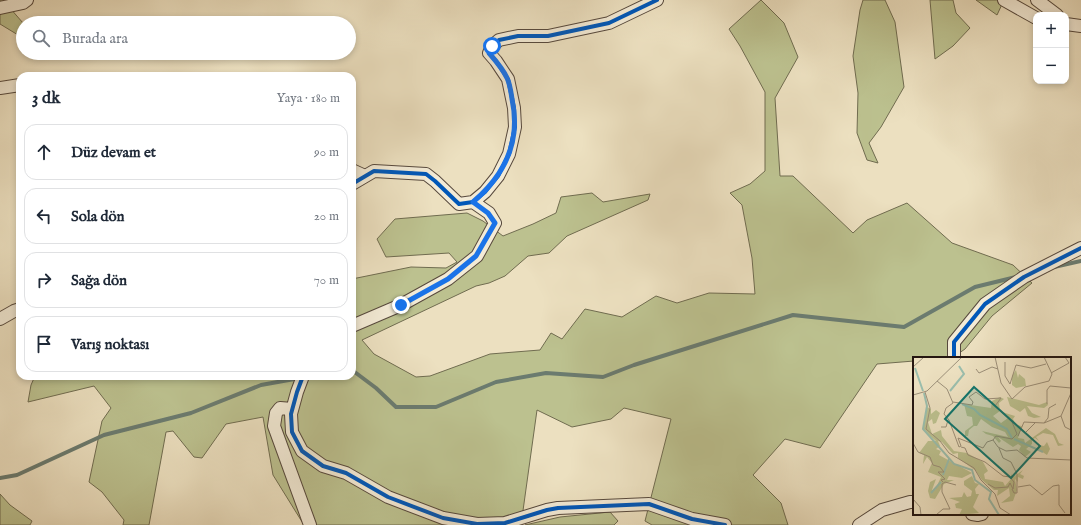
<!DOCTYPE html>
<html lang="tr">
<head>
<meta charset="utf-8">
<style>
  :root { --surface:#fff; --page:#f2f2f3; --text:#1f2937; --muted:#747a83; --line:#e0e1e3 }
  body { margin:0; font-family:"IM FELL English",serif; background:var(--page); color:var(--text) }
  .controls { position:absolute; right:12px; top:12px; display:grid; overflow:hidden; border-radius:8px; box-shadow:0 2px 6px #0003 }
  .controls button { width:36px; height:36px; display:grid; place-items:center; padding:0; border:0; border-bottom:1px solid var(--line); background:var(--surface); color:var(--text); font:20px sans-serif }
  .stop { position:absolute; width:12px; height:12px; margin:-9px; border:3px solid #1a73e8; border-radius:50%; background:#fff }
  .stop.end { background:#1a73e8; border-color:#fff; box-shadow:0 1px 4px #0008 }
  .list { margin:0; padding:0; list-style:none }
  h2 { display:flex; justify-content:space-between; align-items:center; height:52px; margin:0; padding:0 16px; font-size:17px }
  h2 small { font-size:13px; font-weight:400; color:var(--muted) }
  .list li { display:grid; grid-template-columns:26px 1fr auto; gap:12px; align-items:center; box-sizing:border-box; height:56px; margin:0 8px 8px; padding:0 8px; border:1px solid var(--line); border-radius:12px }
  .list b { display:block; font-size:15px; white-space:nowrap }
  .list em { font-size:13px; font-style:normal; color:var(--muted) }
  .icon { flex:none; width:22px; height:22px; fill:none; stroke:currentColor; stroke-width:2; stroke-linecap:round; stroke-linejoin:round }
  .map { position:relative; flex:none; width:1081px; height:525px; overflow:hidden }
  .search { position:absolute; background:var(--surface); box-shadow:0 2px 6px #0003; left:16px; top:16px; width:340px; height:44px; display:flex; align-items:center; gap:10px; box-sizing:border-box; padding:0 14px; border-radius:22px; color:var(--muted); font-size:15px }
  .panel { position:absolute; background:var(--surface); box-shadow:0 2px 6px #0003; left:16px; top:72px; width:340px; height:308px; border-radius:12px }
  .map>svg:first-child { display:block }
  .green { fill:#bcc18f; stroke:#706c50 }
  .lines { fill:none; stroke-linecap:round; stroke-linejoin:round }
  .stream { stroke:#6b7b6f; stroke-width:4 }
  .minor-casing { stroke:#57493d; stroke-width:14 }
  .minor { stroke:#f3ebd6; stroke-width:12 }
  .cycleway-casing { stroke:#f3ebd6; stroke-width:6 }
  .cycleway { stroke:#0057b8; stroke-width:4 }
  .route { stroke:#1a73e8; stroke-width:5 }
  .inset-river { fill:none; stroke:#9abead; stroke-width:2 }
  .inset-road { fill:none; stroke:#9c907a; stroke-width:1 }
  .view { fill:#0f766e; fill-opacity:0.15; stroke:#0f766e; stroke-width:2 }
  .inset-edge { fill:none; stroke:#251711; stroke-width:2 }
</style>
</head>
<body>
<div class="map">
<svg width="1081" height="525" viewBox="0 0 1081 525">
  <rect width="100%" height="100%" fill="#ece0c0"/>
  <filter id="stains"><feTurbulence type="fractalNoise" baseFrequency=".005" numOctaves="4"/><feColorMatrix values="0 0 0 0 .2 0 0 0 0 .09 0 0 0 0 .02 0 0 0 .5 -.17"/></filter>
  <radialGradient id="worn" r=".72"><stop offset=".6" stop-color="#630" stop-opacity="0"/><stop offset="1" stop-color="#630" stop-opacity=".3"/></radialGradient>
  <path class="green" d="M 0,0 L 3,0 L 23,23 L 23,38 L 0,24 Z
    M 761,0 L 784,23 L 798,57 L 775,98 L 780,176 L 793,176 L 853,233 L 867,220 L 907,203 L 952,243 L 1013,265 L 1032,283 L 992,316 L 965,349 L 952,358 L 914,358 L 914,361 L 877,364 L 820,448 L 785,439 L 753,475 L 781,503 L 788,525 L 652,525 L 645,521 L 671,419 L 624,408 L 611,419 L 572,427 L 537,410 L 521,525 L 304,525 L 273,475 L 263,417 L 226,424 L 202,458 L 194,457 L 173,431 L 166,432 L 149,525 L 123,525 L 124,520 L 102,492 L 89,482 L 102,421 L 111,408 L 94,386 L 28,402 L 31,385 L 35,376 L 352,376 L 352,279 L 411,267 L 446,268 L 457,262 L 449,253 L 386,257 L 377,239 L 395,219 L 467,213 L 483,221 L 503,236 L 533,224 L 556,213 L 561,197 L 592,193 L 603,202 L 650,194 L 648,200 L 567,236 L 549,253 L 528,256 L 505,276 L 489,283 L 476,286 L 362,340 L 374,354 L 416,377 L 430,376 L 490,354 L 540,350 L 551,333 L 562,339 L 585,309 L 622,317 L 656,296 L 677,303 L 709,293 L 755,294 L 752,258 L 742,205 L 730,193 L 750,184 L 765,171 L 765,92 L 740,46 L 729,29 Z
    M 863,0 L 885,0 L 895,22 L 904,87 L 881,127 L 869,143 L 878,163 L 867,160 L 857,133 L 858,93 L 853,56 L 860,10 Z
    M 930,0 L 953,0 L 956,13 L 970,28 L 953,46 L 935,59 Z
    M 976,0 L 1004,0 L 997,15 Z
    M 0,494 L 10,505 L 32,521 L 30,525 L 0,525 Z
    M 610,512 L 618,521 L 614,525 L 525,525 L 560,517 Z"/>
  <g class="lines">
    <path class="stream" d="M 1054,267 L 1081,261
      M 352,370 L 376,388 L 396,407 L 436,407 L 496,382 L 546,373 L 603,377 L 634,365 L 793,315 L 904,327 L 975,287 L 1016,277
      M 0,478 L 17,475 L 104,435 L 191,413 L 261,385 L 300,378"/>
    <g class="minor-casing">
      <path id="minor" d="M 1004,0 L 1036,18
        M 1037,0 L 1057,15
        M 0,8 L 23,3 L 27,0
        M 1066,24 L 1081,26
        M 0,88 L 20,85
        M 352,170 L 365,176
        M 352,184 L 374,171 L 426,174 L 435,181 L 459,204 L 473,202 L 485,192 L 498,176 L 509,154 L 515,127 L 514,108 L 508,79 L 496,61 L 489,53 L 492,46 L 499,40 L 518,36 L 548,36 L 609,23 L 657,0
        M 0,319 L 14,311 L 20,309
        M 352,326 L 401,305 L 448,279 L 477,256 L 495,223 L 489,213 L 473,202
        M 954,358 L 954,342 L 985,304 L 1024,277 L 1081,248
        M 303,376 L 297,392 L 291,414 L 292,432 L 302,451 L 323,466 L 346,473 L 388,497 L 443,518 L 477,524 L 505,523 L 547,510 L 558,508 L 649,504 L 692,519 L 725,525
        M 292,409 L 280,408 L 276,413 L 274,426 L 310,525
        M 972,514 L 978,515 L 982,514
        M 859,525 L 882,510 L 910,502 L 914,502"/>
    </g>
    <use href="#minor" class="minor"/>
    <g class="cycleway-casing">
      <path id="cycleway" d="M 352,184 L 374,171 L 426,174 L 435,181 L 459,204 L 473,202 L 485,192 L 498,176 L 509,154 L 515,127 L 514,108 L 508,79 L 496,61 L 489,53 L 492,46 L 499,40 L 518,36 L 548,36 L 609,23 L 657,0
        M 954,358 L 954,342 L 985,304 L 1024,277 L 1081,248
        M 303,376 L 297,392 L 291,414 L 292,432 L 302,451 L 323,466 L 346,473 L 388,497 L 443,518 L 477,524 L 505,523 L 547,510 L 558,508 L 649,504 L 692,519 L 725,525"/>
    </g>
    <use href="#cycleway" class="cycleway"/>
  </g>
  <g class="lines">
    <path class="route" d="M 401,305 L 448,279 L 476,256 L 495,223 L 488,213 L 473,202 C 505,175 521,141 512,99 C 511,92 510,84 507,78 C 503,69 496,61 489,53 L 492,46"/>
  </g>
  <g transform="translate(913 357)">
    <rect width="158" height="158" fill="#ece0c0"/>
    <path d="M 103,13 L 105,21 L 106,17 L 112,22 L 113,29 L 103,31 L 99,28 L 99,19 ZM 87,40 L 91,42 L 86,46 L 87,54 L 80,59 L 88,66 L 95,61 L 89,55 L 102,59 L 100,62 L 103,68 L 109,69 L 105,81 L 111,82 L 112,86 L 133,71 L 142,77 L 146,86 L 151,88 L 145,89 L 140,78 L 130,76 L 123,80 L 126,84 L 122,81 L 119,83 L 119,87 L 113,92 L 118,95 L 112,100 L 106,93 L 108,89 L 105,87 L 100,90 L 85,80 L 88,84 L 86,86 L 80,79 L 73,77 L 69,74 L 95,80 L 92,75 L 79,70 L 68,62 L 64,69 L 61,69 L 56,73 L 55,79 L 52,79 L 52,74 L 60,68 L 59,60 L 54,59 L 51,47 L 78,51 L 79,44 ZM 94,40 L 126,48 L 134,45 L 135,48 L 131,51 L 114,49 L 119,56 L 128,60 L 121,61 L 115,59 L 112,51 L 107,55 L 97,49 ZM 14,50 L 18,52 L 18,57 L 23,53 L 27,56 L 23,66 L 20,67 L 19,62 L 15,65 L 19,77 L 28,73 L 29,79 L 41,94 L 54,96 L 70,105 L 75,114 L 71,117 L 72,122 L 90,125 L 92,129 L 98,122 L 98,117 L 100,120 L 110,113 L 107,117 L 111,119 L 110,122 L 105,120 L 105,125 L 102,122 L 104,133 L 100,144 L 88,146 L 97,139 L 96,131 L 84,139 L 85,133 L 81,133 L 69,123 L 63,114 L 45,101 L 45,96 L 40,97 L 29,85 L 25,84 L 27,89 L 23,92 L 28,94 L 26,98 L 59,116 L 49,121 L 36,119 L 34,123 L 41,123 L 31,127 L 22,142 L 17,141 L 15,134 L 17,125 L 23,122 L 19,133 L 22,133 L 28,120 L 15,115 L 19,106 L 14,100 L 10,107 L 11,98 L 6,96 L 15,84 L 23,84 L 10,73 ZM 134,85 L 137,92 L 134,98 L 125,92 L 125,88 L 131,89 ZM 59,119 L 62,126 L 66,127 L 62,132 L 63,137 L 66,137 L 60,150 L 66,156 L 46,158 L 49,152 L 43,151 L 42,147 L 47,145 L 36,141 L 49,140 L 51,135 L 54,140 L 58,139 L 59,134 L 51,128 L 51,124 Z" fill="#bcc18f"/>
    <path class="inset-river" d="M 2,11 L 10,34M 37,34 L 51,17 L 46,9M 11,36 L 14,49 L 10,72 L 41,107 L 59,113 L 62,123 L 78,135 L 76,142 L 86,158M 49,47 L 61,52 L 67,58 L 94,72 L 99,81M 101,82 L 130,95M 30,118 L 36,102M 18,136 L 28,125"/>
    <path class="inset-road" d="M 82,0 L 88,26 L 99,42 L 112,30 L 136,24 L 139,17 L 131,0M 92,5 L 92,19 L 97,27 L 103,8 L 118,11 L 133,7M 0,10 L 11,0M 63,12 L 66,16 L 79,10 L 85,12M 138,16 L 156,6 L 152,0M 24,24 L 34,32 L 40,46 L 33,51 L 31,57 L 36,63 L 46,90 L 48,89 L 45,81 L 70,91 L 74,85 L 80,83 L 85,90 L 93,94 L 104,93 L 114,101 L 158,103M 12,35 L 17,51 L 13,72 L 27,84 L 36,96 L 61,111 L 68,123 L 82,137 L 87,151 L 98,158M 158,36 L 148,59 L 152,70 L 158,73M 0,38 L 14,34 L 49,0M 40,45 L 59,48 L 60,45 L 56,40 L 63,35 L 72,42 L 88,41 L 82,49 L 99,65 L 104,77 L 99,82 L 83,79 L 80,83M 134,47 L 134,33 L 137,29 L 158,31M 143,47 L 136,51 L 135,61 L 131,66 L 148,59M 28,70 L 33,70 L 35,63M 113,75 L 122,66M 105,79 L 111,65 L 131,66M 0,86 L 5,95 L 17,100 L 20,108 L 27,110 L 31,115 L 25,115 L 32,122 L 28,123 L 30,125M 48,90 L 52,91 L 55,98 L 72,105 L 90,119 L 97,120 L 101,125 L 100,132 L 97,126 L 95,130 L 82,131 L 75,127M 86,91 L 90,101 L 98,105 L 104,117 L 104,136 L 101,136 L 99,132M 105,130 L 117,128 L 129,138 L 140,129 L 146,128 L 146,148 L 152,156M 0,142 L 7,150 L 8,158M 23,158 L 30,152 L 37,152 L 29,135 L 29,127 L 32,125 L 43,128"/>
    <path class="view" d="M 61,30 L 127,89 L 98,121 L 32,62 Z"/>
    <rect width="158" height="158" class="inset-edge"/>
  </g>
  <rect width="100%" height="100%" filter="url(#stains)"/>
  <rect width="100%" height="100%" fill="url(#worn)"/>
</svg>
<div class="controls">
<button>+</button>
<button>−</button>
</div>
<div class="stop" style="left:492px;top:46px"></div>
<div class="stop end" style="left:401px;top:305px"></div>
<div class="search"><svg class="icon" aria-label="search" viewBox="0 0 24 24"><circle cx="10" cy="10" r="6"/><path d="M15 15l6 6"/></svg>Burada ara</div>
<section class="panel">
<h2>3 dk<small>Yaya · 180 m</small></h2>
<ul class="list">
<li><svg class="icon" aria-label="ahead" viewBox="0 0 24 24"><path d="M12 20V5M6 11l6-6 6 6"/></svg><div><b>Düz devam et</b></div><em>90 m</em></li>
<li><svg class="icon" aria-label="left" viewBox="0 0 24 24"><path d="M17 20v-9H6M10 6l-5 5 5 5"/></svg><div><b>Sola dön</b></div><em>20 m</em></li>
<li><svg class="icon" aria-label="right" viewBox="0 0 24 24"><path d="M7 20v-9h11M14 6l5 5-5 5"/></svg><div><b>Sağa dön</b></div><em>70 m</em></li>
<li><svg class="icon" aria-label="arrive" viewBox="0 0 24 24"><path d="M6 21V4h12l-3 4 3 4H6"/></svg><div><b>Varış noktası</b></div></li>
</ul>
</section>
</div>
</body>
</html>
